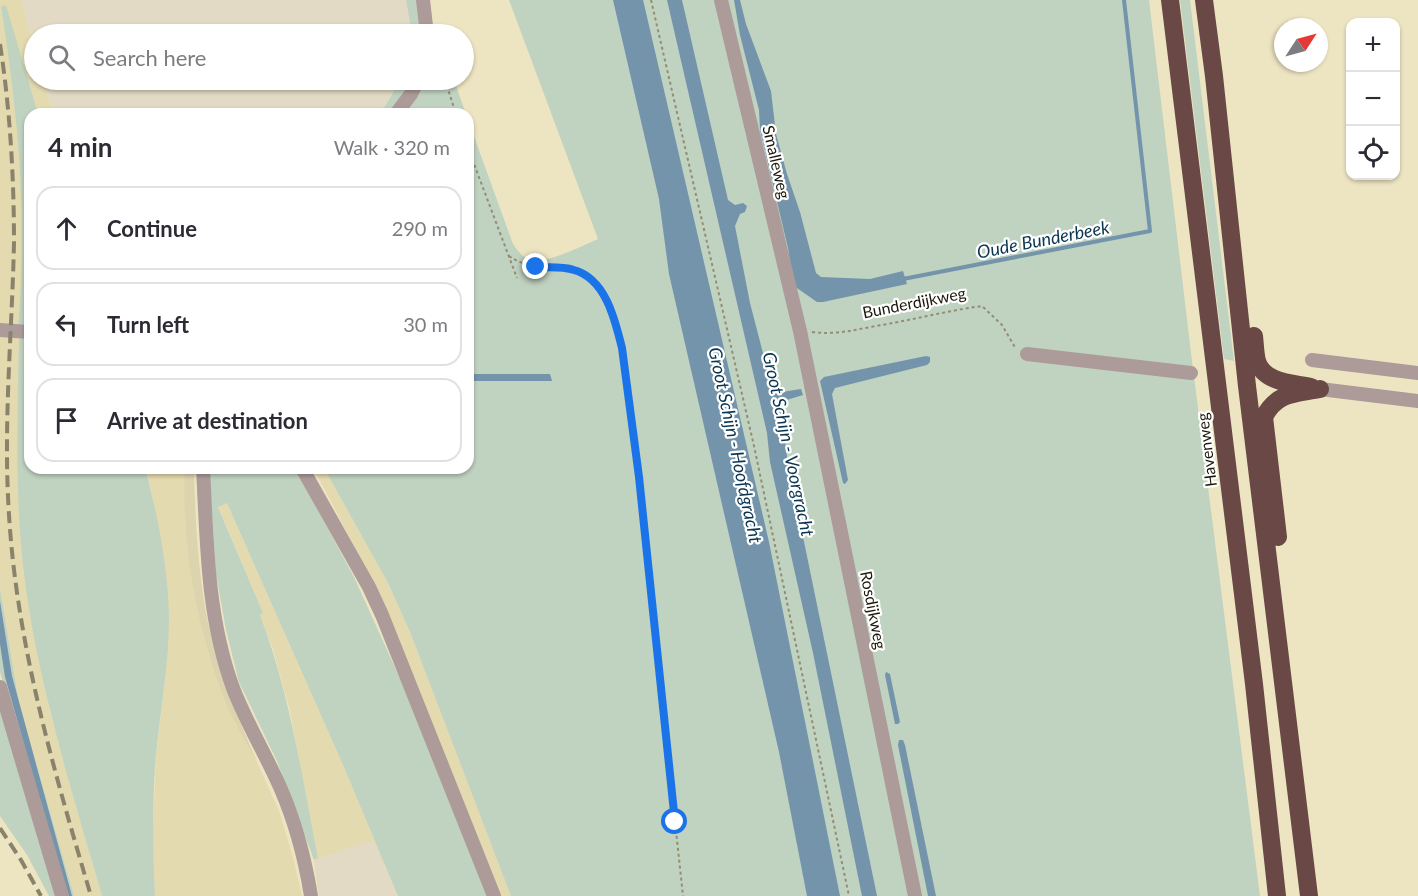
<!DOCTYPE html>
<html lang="en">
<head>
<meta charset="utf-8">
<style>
  :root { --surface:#fff; --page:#f2f2f3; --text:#2b2b33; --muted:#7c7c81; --line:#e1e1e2 }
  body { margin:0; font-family:Lato,sans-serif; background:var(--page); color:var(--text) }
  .controls { position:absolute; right:18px; top:18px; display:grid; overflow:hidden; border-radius:12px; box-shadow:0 2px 4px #0004 }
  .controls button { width:54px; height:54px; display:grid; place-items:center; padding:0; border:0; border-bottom:2px solid var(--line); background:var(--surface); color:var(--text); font:30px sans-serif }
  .compass { position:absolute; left:1274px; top:18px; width:54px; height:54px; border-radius:50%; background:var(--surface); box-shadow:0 2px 4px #0004; rotate:54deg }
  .stop { position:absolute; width:18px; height:18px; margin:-14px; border:4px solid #1a73e8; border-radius:50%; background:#fff }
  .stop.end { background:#1a73e8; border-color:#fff; box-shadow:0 2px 6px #0008 }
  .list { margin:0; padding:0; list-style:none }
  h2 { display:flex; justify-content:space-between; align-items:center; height:78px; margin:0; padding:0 24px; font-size:26px }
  h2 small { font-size:20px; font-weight:400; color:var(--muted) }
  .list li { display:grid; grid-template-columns:39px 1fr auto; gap:18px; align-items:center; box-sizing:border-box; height:84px; margin:0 12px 12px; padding:0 12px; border:2px solid var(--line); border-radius:18px }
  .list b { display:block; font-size:22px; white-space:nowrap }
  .list em { font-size:20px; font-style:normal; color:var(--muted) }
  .icon { flex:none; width:33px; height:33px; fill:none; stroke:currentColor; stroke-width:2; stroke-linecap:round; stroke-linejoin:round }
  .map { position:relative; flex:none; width:1418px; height:896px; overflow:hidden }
  .search { position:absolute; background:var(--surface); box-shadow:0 2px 4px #0004; left:24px; top:24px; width:450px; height:66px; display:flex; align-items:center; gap:15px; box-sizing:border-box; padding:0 21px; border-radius:33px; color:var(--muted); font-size:22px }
  .panel { position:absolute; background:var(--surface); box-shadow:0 2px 4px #0004; left:24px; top:108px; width:450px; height:366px; border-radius:18px }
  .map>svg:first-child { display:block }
  .built { fill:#e4dab0 }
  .industrial { fill:#e2dac5 }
  .green { fill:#c0d2c0 }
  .sand { fill:#dcd3af }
  .water { fill:#7494ac }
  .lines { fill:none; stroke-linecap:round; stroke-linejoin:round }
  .stream { stroke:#7494ac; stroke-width:4 }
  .path { stroke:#938d74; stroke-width:2; stroke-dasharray:3 3; stroke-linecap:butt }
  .minor { stroke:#ac9b99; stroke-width:14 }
  .highway { stroke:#6a4845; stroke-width:18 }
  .rail { stroke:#89836b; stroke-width:4; stroke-dasharray:12 6; stroke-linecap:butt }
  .route { stroke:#1a73e8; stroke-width:8 }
  .labels { text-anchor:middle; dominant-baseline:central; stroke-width:4.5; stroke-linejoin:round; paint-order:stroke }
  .street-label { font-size:16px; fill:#1b180b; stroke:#fff }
  .water-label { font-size:18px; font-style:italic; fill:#0b3550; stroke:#fff }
</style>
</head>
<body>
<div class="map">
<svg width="1418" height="896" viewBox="0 0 1418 896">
  <rect width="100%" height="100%" fill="#ede5c2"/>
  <path class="built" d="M 0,0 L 21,0 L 34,48 L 34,80 L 44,80 L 53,114 L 38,114 L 1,7 L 11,69 L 20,151 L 23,274 L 18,325 L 0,326 Z
    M 0,337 L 19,337 L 17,407 L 20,534 L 33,624 L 50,712 L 102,896 L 74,896 L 19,703 L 0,588 Z
    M 145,468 L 185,468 L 185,523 L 195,591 L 209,655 L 226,702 L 257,762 L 279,811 L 293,857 L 302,896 L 155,896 L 153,832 L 156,756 L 165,681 L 169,617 L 165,568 L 152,494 Z
    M 317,468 L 324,468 L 388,583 L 410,632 L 511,896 L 498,896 L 357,552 L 314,469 Z
    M 227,503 L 343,765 L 398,896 L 319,896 L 314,860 L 318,858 L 290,711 L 273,649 L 260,615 L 263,613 L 218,506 Z"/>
  <path class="industrial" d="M 21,0 L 406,0 L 412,34 L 34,34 L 34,48 Z
    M 44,80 L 400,80 L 386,105 L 376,114 L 53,114 Z
    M 373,840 L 398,896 L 319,896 L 314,860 Z"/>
  <path class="green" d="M 406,0 L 417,0 L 420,34 L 412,34 Z
    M 509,0 L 1149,0 L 1191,353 L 1260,896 L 511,896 L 410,632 L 388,583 L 324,468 L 468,468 L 468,120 L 513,244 C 517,250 523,258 530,260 C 548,264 581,246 598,239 Z
    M 1180,0 L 1190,0 L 1234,361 L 1224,359 Z
    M 6,5 L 38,114 L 30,114 L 30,327 L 18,325 C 28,218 18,112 1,7 Z
    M 400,80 L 410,80 L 406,91 L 390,114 L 376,114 L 386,105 Z
    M 424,80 L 454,80 L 466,114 L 404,114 Z
    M 19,337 L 30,338 L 30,468 L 145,468 C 158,516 168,568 169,617 C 169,663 161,708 156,754 C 152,801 153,849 155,896 L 102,896 C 68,777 29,657 20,533 C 16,468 17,402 19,337 Z
    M 209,468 L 293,468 L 300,477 L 354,577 L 402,683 L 487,896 L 398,896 L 343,765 L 227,503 L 218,507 L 263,613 L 260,615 C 290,694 302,776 318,858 L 314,860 L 277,761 L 239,682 L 226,630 L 216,573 Z
    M 0,588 L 19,703 L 74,896 L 66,896 L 0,672 Z
    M 0,708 L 55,896 L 49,896 L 27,855 L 0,816 Z"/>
  <path class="sand" d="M 185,468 L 194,468 C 195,520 198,573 208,623 C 218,671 238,717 257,762 C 246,742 234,722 225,701 C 197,628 181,546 185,468 Z"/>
  <path class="water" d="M 613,0 L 643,0 L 644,4 L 769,542 L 840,896 L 807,896 L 779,752 L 669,274 L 659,199 Z
    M 667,0 L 682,0 L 728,200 L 735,205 L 743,203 L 747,206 L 745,212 L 740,214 L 735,226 L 750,303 L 771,384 L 775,393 L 801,389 L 803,395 L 780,402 L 788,464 L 877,896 L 862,896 L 813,653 L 770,462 L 767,433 Z
    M 734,0 L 740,0 L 746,24 L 771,91 L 776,134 L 787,174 L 800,212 L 816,273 L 821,277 L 870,279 L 903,271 L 907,284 L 823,302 L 817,302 L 794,286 L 788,248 L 760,130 L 759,110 L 740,35 Z
    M 926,356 L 930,357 L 930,362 L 927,365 L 835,388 L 832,394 L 848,480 L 845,484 L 843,483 L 820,381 L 824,377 Z
    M 468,374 L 550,374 L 552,381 L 468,381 Z
    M 0,601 L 12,676 L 72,896 L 67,896 L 5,677 L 0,644 Z
    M 886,672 L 890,674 L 900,722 L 898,724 L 895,724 L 885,675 Z
    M 899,740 L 903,740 L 905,745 L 936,896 L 928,896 L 898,745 Z"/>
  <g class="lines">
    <path class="stream" d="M 903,279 L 1150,231 L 1124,0"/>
    <path class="path" d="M 651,0 L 754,446 L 849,896
      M 445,80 L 456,114
      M 468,148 L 517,278
      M 509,256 C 536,276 573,257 596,285 C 625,319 625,372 631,414 C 638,464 643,513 648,563 C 660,674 671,785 683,896
      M 812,332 C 835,335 854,330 876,326 C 912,320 946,311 982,306 L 1002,325 L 1016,349"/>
    <path class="minor" d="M 423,0 L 427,34
      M 721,0 L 800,331 L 915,896
      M 396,114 L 411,94 L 418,80
      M 0,330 L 30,332
      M 1027,354 L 1191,373
      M 1312,360 L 1418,373
      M 1320,389 L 1418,401
      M 203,468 C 207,543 207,617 233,688 C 246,722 265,753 280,787 C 295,821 305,859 311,896
      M 302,468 L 369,587 L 382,615 L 494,896
      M 0,687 L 62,896"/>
    <path class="highway" d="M 1170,0 L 1254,684 L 1277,896
      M 1204,0 L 1214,76 L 1247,386 L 1309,896
      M 1254,336 C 1255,344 1255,353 1257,361 C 1264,383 1292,383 1311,387
      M 1278,537 L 1264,417 C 1277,392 1295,394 1320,389"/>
    <path class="rail" d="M 0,44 C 10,109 14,176 14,243 C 12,334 3,424 9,515 C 17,646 54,771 91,896
      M 0,828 L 21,860 L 41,896"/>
  </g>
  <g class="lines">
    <path class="route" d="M 536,267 C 549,268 561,266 574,270 C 606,279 615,320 622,348 L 639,477 L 675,822"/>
  </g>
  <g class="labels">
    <g class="street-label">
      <text transform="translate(777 162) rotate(77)">Smalleweg</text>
      <text transform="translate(914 302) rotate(-11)">Bunderdijkweg</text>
      <text transform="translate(1206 450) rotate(-97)">Havenweg</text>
      <text transform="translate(874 610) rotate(79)">Rosdijkweg</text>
    </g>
    <g class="water-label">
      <text transform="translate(1043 239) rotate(-11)">Oude Bunderbeek</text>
      <text transform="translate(789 444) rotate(78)">Groot Schijn - Voorgracht</text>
      <text transform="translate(736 445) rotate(78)">Groot Schijn - Hoofdgracht</text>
    </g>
  </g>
</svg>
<div class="controls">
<button>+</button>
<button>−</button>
<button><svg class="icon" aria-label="locate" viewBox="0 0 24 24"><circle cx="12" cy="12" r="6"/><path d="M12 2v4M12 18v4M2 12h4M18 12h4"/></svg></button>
</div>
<svg class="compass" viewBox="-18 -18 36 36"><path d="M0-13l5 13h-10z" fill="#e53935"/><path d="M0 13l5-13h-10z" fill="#7c7c81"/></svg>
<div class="stop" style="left:675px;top:822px"></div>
<div class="stop end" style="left:536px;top:267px"></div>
<div class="search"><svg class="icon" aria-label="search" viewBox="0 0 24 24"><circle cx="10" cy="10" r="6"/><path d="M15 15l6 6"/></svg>Search here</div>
<section class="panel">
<h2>4 min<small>Walk · 320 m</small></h2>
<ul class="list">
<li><svg class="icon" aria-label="ahead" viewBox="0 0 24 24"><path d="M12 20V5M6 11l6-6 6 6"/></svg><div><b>Continue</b></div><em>290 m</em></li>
<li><svg class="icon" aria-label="left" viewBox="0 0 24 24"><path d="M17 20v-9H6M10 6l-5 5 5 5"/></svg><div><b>Turn left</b></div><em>30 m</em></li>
<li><svg class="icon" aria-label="arrive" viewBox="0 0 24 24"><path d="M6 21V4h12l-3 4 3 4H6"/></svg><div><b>Arrive at destination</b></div></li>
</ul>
</section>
</div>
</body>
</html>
